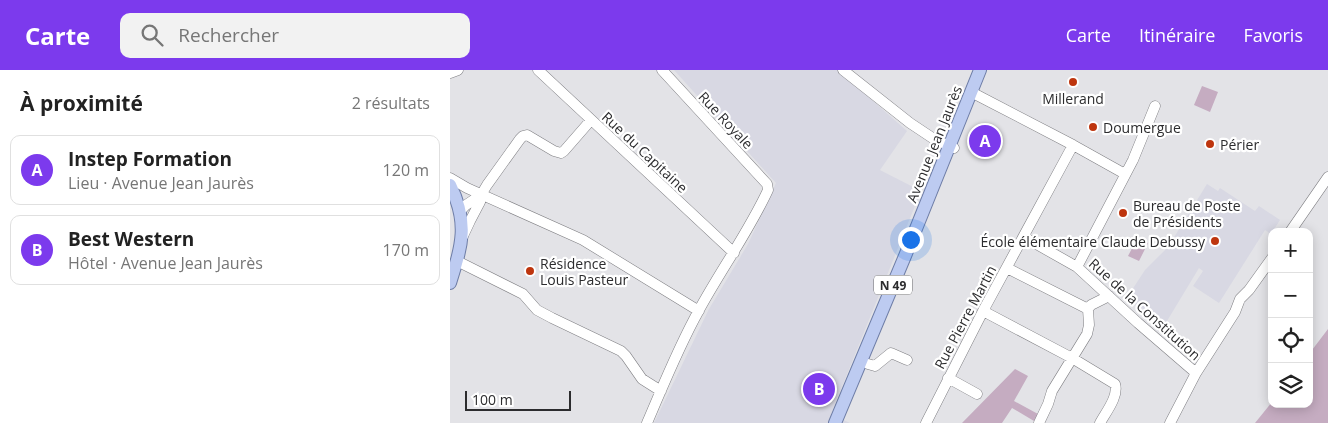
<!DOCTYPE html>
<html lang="fr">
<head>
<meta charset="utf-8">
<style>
  :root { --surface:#fff; --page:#f2f2f2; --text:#222; --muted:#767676; --line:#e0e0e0; --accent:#7c3aed }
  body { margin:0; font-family:"Open Sans",sans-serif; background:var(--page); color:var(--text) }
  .controls { position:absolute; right:15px; bottom:15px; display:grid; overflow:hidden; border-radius:10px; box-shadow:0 2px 12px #0003 }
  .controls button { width:45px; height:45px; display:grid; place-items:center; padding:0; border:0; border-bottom:1px solid var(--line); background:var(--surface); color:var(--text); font:25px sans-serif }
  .scale { position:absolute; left:15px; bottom:12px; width:106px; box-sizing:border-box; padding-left:5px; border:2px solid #2c2c2e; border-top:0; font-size:14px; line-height:18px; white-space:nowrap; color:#2c2c2e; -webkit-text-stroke:4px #fff; paint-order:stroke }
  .you { position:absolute; left:460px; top:169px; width:18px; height:18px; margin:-12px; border:4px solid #fff; border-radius:50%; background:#1a73e8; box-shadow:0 0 0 8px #1a73e833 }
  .badge { display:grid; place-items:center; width:32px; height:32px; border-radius:50%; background:var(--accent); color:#fff; font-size:16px; font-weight:700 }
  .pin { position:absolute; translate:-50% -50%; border:2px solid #fff; box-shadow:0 1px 5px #0006 }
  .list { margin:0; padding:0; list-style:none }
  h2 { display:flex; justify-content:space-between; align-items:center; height:65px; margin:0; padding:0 20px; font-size:21px }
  h2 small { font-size:16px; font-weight:400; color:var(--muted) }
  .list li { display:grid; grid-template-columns:32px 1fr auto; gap:15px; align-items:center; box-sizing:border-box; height:70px; margin:0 10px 10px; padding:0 10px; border:1px solid var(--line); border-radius:10px }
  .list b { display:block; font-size:19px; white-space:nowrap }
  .list p { margin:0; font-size:16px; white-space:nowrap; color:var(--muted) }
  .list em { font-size:16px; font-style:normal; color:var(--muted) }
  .icon { flex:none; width:28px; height:28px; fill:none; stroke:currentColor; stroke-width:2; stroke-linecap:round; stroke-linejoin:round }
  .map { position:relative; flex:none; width:878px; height:353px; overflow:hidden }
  header { display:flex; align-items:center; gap:30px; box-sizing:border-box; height:70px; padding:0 25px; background:var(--accent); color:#fff }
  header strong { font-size:24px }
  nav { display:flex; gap:28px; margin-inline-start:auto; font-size:18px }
  .search { width:350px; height:45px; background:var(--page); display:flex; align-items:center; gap:12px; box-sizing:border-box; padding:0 18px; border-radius:10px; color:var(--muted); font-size:19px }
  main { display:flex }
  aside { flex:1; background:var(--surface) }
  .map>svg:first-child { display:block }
  .built { fill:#d8d8e3 }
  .green { fill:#c5acc1 }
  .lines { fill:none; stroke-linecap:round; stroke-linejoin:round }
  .minor-casing { stroke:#7e7e82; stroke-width:11 }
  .major-casing { stroke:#6e7da6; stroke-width:14 }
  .minor { stroke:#fff; stroke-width:10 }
  .major { stroke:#bdcbf1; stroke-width:12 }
  .poi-dot { fill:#be350e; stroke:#fff; stroke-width:2 }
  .labels { text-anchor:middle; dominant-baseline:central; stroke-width:4.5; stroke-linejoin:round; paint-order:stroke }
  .shield { fill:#fff; stroke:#6b6b6d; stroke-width:1 }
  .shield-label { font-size:12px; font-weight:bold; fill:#2c2c2e }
  .poi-label { font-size:14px; fill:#2c2c2e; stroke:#fff; text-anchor:start }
  .street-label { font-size:14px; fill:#2c2c2e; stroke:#fff }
</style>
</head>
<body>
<header>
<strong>Carte</strong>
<div class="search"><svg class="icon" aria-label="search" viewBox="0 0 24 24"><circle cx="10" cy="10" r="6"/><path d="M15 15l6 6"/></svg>Rechercher</div>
<nav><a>Carte</a><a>Itinéraire</a><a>Favoris</a></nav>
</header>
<main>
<aside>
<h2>À proximité<small>2 résultats</small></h2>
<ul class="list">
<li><span class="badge">A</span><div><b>Instep Formation</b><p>Lieu · Avenue Jean Jaurès</p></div><em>120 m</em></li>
<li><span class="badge">B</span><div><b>Best Western</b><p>Hôtel · Avenue Jean Jaurès</p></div><em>170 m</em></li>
</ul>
</aside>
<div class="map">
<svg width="878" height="353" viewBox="0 0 878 353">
  <rect width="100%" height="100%" fill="#e3e3e7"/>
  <path class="built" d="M 224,0 L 388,0 L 457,61 L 430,100 L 471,121 L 381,344 L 400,353 L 204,353 L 259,239 L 298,174 L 326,113 Z
    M 757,114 L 768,121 L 770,118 L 805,141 L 809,136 L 830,150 L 821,164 L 815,160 L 769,233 L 743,216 L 753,201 L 749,198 L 714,256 L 702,250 L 704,245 L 676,229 L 695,200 L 718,177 Z"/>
  <path class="green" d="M 752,16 L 768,22 L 760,42 L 744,35 Z
    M 688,167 L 698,173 L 689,191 L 678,186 Z
    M 878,259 L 878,353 L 805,353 L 822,332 L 822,334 L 859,334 L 859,284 Z
    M 565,299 L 578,306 L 564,331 L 588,344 L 584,351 L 562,338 L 552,353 L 512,353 Z"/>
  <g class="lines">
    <g class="minor-casing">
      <path id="minor" d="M 88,0 L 284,183
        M 393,0 L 460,53 L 484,69 L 504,78
        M 0,3 L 8,0
        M 521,22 L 623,75 L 675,104
        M 0,108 L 17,118 L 133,170 L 249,241
        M 10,141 L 16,135 L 31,125
        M 840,162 L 878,107
        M 574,167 L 627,197 L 688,253 L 746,303
        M 12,168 L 20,151 L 30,132 L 31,125 L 37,115 L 70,69 L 73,66 L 77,65 L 104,81 L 111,83 L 114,81 L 141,50
        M 7,191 L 73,224 L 87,240 L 102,248 L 171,281 L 176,286 L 192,309 L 211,321
        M 627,197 L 683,90 L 705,36
        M 557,198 L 638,239
        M 533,241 L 622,288 L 665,314 C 669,326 656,342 650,353
        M 418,294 L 425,296 L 441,283 L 457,290
        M 498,308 L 527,324
        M 197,353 C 213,316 228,278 248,242 C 270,201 298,163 318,120 L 317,114 L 212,0
        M 476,353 L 533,241 L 623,75
        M 589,353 L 598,334 L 602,321 L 637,264 L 639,255 L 638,239 L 641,235 L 659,226
        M 720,353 L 746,303 L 785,242 L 790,229 L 799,220 L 822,188"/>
    </g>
    <g class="major-casing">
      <path id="major" d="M 0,115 C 19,153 12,175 0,213
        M 385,353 L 455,186 L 530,0"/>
    </g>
    <use href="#minor" class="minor"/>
    <use href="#major" class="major"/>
  </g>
  <g class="poi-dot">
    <circle cx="623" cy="12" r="5"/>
    <circle cx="643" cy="57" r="5"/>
    <circle cx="760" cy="74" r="5"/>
    <circle cx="673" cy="143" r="5"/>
    <circle cx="765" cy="171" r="5"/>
    <circle cx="80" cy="201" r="5"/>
  </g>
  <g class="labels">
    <rect class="shield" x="424" y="205.5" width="38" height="19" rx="4"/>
    <g class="shield-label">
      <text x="443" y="215">N 49</text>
    </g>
    <g class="poi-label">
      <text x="623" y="28" text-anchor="middle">Millerand</text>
      <text x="653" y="57">Doumergue</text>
      <text x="770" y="74">Périer</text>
      <text x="683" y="135">Bureau de Poste<tspan x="683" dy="16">de Présidents</tspan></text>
      <text x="755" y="171" text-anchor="end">École élémentaire Claude Debussy</text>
      <text x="90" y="193">Résidence<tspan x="90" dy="16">Louis Pasteur</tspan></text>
    </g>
    <g class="street-label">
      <text transform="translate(276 50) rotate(47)">Rue Royale</text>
      <text transform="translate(484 74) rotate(-68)">Avenue Jean Jaurès</text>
      <text transform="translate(195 82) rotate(43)">Rue du Capitaine</text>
      <text transform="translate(695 239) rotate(42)">Rue de la Constitution</text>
      <text transform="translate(515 247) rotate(-62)">Rue Pierre Martin</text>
    </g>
  </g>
</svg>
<div class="controls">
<button>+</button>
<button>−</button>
<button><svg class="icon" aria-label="locate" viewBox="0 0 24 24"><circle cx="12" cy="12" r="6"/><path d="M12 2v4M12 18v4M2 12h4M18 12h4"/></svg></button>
<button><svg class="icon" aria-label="layers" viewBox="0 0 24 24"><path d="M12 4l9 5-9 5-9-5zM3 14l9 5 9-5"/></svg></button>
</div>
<div class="scale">100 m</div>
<div class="you"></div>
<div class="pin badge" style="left:535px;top:71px">A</div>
<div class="pin badge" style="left:369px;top:319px">B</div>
</div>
</main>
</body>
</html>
